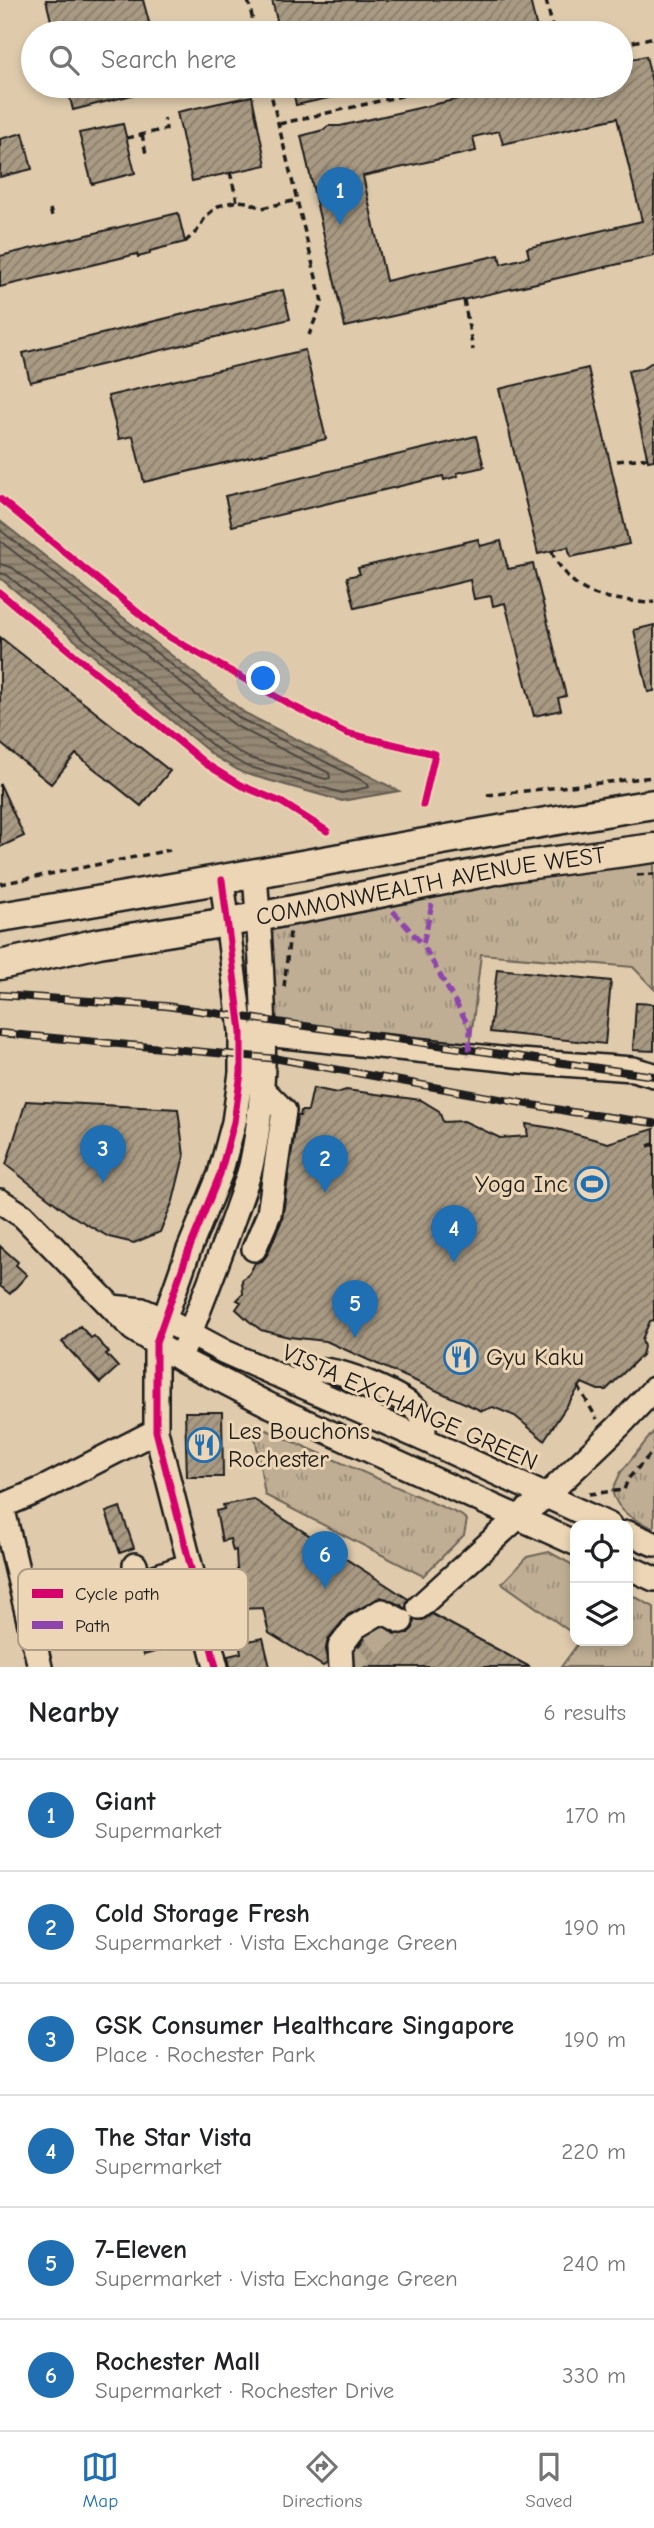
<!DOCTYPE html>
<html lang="en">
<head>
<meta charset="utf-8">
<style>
  :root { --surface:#fff; --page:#f6f6f6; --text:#202124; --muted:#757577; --line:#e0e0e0; --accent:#1f6fb2 }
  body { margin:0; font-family:"Comic Neue",sans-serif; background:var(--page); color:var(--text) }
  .controls { position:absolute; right:21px; bottom:21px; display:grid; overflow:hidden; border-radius:14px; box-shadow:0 4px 10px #0003 }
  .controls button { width:63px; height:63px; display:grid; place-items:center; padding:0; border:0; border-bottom:2px solid var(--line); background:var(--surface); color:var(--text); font:35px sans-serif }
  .you { position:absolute; left:264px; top:679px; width:24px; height:24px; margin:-18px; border:5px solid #fff; border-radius:50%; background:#1a73e8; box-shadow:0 0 0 10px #1a73e833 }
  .badge { display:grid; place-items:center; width:46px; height:46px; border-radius:50%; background:var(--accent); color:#fff; font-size:23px; font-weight:700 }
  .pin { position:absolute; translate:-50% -58px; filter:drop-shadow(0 2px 4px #0008) }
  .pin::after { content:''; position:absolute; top:37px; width:24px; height:21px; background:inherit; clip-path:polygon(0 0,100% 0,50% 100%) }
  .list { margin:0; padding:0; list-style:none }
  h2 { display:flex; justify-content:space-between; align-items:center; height:91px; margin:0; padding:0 28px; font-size:30px }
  h2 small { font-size:23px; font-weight:400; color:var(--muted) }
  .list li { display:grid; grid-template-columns:46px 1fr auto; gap:21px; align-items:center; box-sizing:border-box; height:112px; padding:0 28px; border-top:2px solid var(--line) }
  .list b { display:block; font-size:26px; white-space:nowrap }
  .list p { margin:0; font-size:23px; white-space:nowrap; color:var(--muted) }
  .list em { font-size:23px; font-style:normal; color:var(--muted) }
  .icon { flex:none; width:38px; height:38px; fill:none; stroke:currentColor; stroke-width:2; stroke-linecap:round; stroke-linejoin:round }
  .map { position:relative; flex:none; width:654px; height:1667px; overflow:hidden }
  .search { position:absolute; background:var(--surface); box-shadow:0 4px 10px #0003; left:21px; right:21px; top:21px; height:77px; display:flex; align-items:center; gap:18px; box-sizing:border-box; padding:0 24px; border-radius:38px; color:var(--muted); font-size:26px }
  .sheet { height:763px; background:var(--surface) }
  nav { display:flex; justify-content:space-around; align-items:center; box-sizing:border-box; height:98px; border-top:2px solid var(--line); background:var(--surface); font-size:19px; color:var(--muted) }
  nav a { display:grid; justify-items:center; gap:4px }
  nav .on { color:var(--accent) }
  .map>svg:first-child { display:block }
  .grass { fill:url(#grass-tufts); stroke:#6e6558; stroke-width:2 }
  .water { fill:url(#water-rules); stroke:#655d51; stroke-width:2 }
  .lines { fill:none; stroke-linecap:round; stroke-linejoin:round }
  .shore { stroke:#4c473f; stroke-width:2 }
  .building { fill:url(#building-hatch); stroke:#1c1c1c; stroke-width:2; fill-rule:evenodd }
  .minor-tunnel { stroke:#b8a88f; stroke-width:23; stroke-dasharray:23 11; stroke-linecap:butt }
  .minor-casing { stroke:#1c1c1c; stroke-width:28 }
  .major-casing { stroke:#1c1c1c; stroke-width:33 }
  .path { stroke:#1c1c1c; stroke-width:3.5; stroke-dasharray:7 5; stroke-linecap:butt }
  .minor { stroke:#ecd6b5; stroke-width:23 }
  .major { stroke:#ecd6b5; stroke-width:28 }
  .rail-casing { stroke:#1c1c1c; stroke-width:8 }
  .rail { stroke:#ecd6b5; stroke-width:5; stroke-dasharray:16; stroke-linecap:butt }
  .quiet { stroke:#8e44ad; stroke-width:5; stroke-dasharray:10 5; stroke-linecap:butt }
  .cycleway-casing { stroke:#ecd6b5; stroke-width:11 }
  .cycleway { stroke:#d6006c; stroke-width:7 }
  .labels { text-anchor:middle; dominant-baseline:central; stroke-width:6; stroke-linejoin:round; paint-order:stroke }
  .street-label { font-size:24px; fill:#1c1c1c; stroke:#ecd6b5 }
  .poi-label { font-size:24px; fill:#1c1c1c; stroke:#ecd6b5; text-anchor:start }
  .key { fill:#ecd6b5; stroke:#ae9e87; stroke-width:2 }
  .key-label { font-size:19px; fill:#1c1c1c }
</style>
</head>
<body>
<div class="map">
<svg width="654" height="1667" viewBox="0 0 654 1667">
  <defs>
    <pattern id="grass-tufts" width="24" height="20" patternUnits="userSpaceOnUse" patternTransform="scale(1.75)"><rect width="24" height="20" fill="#bfae94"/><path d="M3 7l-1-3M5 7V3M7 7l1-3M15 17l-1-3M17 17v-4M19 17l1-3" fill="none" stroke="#9a8d78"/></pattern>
    <pattern id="water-rules" width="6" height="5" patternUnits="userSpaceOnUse" patternTransform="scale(1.75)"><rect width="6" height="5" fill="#958874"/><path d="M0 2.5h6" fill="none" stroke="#796e5e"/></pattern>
    <pattern id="building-hatch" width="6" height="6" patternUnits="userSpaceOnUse" patternTransform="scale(1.75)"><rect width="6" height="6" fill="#a99a83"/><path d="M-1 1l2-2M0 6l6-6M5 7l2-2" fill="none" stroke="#897d6a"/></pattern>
  </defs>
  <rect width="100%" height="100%" fill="#dfcbac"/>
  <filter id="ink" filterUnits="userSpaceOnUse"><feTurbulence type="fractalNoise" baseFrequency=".0143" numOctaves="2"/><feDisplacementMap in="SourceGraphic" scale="14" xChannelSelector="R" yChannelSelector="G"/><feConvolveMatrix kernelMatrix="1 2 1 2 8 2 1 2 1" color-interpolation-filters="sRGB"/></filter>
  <g filter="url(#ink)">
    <path class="grass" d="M 654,848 L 654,989 L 633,967 L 481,954 L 469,1056 L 265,1034 L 258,917 Z
      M 253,1424 L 461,1515 L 467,1520 L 464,1535 L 423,1576 L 265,1495 Z
      M 654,1431 L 654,1528 C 634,1520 618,1513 612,1491 L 621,1472 Z
      M 549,1552 L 575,1566 L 575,1635 L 502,1583 L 527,1557 Z
      M 628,1593 L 654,1607 L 654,1667 L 561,1667 L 580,1641 L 628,1641 Z"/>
    <path class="water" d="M 0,521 L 245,713 L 399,791 L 342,801 L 243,773 L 214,756 L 0,578 Z"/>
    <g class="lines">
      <path class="shore" d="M 0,530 L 241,719 L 367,783 L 369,787 L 342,793 L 246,766 L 218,750 L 7,575 L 0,573
        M 0,541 L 236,726 L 329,773 L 330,778 L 326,779 L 249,758 L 224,743 L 13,568 L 0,564"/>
    </g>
    <path class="building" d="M 46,0 L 143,0 L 152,33 L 54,33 Z
      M 272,0 L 530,0 L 538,33 L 280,33 Z
      M 646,56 L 654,91 L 654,256 L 345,327 L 301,136 L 323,130 L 328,126 L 340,126 L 458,99 L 476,92 L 485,94 L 518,86 L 621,86 L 621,59 L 628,60 ZM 617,118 L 642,221 L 527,248 L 529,257 L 501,264 L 499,255 L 386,281 L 363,176 L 476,151 L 473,137 L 499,131 L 503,144 Z
      M 67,86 L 148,86 L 148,91 L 73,110 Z
      M 292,86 L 355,86 L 356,92 L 296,105 Z
      M 252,96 L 266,165 L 192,181 L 177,112 Z
      M 123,124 L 135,173 L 92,184 L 79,133 Z
      M 23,133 L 32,169 L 0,177 L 0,139 Z
      M 178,213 L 185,242 L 150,251 L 150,254 L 138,257 L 137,254 L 0,287 L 0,256 Z
      M 283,290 L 290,319 L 30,382 L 23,353 Z
      M 305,350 L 326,439 L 144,482 L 133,436 L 119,439 L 108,396 Z
      M 654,361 L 654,460 L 648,461 L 628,371 L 643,368 Z
      M 588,368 L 629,544 L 571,557 L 568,547 L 538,554 L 499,389 Z
      M 476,436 L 484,467 L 457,473 L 458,476 L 444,480 L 443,476 L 232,526 L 225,496 Z
      M 478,539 L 480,546 L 501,541 L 508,569 L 533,564 L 566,696 L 558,698 L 561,710 L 534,716 L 505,603 L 493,606 L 491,596 L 474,599 L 470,580 L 355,608 L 347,577 L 360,574 L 358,568 Z
      M 654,625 L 654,691 L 648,692 L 634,630 Z
      M 0,637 L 170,771 L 141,806 L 76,754 L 51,784 L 0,743 Z
      M 0,784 L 24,836 L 0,847 Z
      M 497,969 L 611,981 L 605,1044 L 490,1032 Z
      M 636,1003 L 654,1004 L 654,1051 L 633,1050 Z
      M 313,1088 L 337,1093 L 346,1090 L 421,1100 L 439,1111 L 443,1122 L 464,1121 L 500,1138 L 528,1136 L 526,1124 L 553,1128 L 608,1143 L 654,1129 L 654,1320 L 650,1321 L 642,1339 L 644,1347 L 642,1355 L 606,1390 L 598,1390 L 582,1383 L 544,1440 L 515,1416 L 493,1407 L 482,1411 L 326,1341 L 289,1337 L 261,1330 L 249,1321 L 236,1309 L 241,1302 L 237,1300 L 243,1294 L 242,1280 L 249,1274 L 255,1263 L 262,1261 L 267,1255 L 282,1220 L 297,1116 L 300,1116 L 301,1111 L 308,1111 Z
      M 26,1101 L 178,1109 L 184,1156 L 173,1201 L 160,1232 L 134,1243 L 109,1237 L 69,1214 L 6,1165 Z
      M 0,1246 L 18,1262 L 16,1265 L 27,1275 L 10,1294 L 0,1286 Z
      M 80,1326 L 91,1338 L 94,1336 L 109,1352 L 106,1354 L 118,1367 L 100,1383 L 62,1342 Z
      M 185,1412 L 222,1412 L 223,1477 L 187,1477 Z
      M 253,1499 L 408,1599 L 405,1607 L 381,1597 L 348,1615 L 328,1639 L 326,1648 L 327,1663 L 323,1666 L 269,1633 L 263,1608 L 239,1609 L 236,1550 L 233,1551 L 230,1539 L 222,1541 L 216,1511 L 224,1509 L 223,1505 Z
      M 120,1507 L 134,1548 L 120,1553 L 106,1512 Z
      M 157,1609 L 168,1648 L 144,1655 L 133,1615 L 147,1617 Z
      M 432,1614 L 530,1667 L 355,1667 L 354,1651 L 365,1638 L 382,1627 L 395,1634 L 408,1633 L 413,1628 L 415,1620 L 423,1620 Z
      M 263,1638 L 270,1667 L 230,1667 L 228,1656 L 241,1653 L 239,1643 Z"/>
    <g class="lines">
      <path class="minor-tunnel" d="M 345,1667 L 414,1611"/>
      <g class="minor-casing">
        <path id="minor" d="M 265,1034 L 520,1061 L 633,1069 L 654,1075
          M 0,1201 L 23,1216 L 133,1329 L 180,1359 L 269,1405 L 575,1543
          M 254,1249 L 269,1214 L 284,1111 L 262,1089
          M 112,1307 L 142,1310 L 163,1319 L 225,1352 L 423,1439 L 609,1525
          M 185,1346 C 202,1301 220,1257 236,1211 C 241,1197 247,1181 251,1166 C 272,1070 262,972 255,874
          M 294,1383 C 300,1377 307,1371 317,1370 C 341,1368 403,1395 420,1413 C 426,1420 424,1430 423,1439
          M 2,1506 L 40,1667
          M 0,1507 L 40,1490 L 156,1431
          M 628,1533 L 654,1544
          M 135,1565 L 140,1582 L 190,1565
          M 628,1567 L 654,1579
          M 140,1582 L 144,1603
          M 419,1607 L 518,1517 L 545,1497 L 619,1426 L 654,1389
          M 216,1667 L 156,1431 L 156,1343 L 188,1252 L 220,1174 L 234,1122 L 241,1073 L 241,1031 L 222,880
          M 341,1667 L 340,1647 L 355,1627 L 382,1611 L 401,1621"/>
      </g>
      <g class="major-casing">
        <g id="major">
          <path d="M 0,917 C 218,882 436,839 654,804"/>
          <path id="s1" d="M 0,965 L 99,943 L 258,917 L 510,867 L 654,848"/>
        </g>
      </g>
      <path class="path" d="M 248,0 L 256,33
        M 546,0 L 554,33
        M 621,45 L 654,37
        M 269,86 L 322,302 L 309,335
        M 279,124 L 445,86
        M 142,134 L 146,154
        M 127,138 L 166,129 L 164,118
        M 230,172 L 237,201
        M 50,209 L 53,220
        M 185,242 L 197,231 L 206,216 L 218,206 L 237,201 L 248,202 L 262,208 L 297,200
        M 464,300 L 473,350
        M 617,461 L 654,457
        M 552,551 C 554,559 558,564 563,570 C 584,600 613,598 647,603 L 654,602
        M 487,795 L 654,777
        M 637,875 L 654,874
        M 0,884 L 170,850
        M 284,987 L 290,932
        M 648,1146 L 654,1144
        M 578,1386 L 597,1419
        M 589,1494 L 624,1490 L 628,1479 L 654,1450"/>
      <use href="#minor" class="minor"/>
      <use href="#major" class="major"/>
      <g class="rail-casing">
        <path id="rail" d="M 0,995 L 166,1006 L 654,1076
          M 0,1033 L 279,1059 L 572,1112 L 654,1123"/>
      </g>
      <use href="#rail" class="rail"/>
      <path class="quiet" d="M 432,904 L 423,945 L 470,1028 L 469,1056
        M 393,911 L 423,945"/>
      <g class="cycleway-casing">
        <path id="cycleway" d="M 0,499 L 164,634 L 291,705 L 346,733 L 435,754 L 423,805
          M 0,593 L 206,764 L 240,785 L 281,802 L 327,831
          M 216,1667 L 156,1431 L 156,1343 L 188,1252 L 220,1174 L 234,1122 L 241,1073 L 241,1031 L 222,880"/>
      </g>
      <use href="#cycleway" class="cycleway"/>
    </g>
  </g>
  <defs>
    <g id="stadium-ring" transform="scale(1.75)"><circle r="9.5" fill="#ecd6b5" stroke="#1f6fb2" stroke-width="1.5"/><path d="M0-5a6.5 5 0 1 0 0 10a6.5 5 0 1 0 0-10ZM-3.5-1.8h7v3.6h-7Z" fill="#1f6fb2"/></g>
    <g id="restaurant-ring" transform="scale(1.75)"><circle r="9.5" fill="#ecd6b5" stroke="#1f6fb2" stroke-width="1.5"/><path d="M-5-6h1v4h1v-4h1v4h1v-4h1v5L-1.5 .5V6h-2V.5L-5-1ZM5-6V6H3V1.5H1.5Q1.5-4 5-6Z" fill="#1f6fb2"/></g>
  </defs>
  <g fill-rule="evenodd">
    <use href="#stadium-ring" x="592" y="1184"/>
    <use href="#restaurant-ring" x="461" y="1357"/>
    <use href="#restaurant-ring" x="204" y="1445"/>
  </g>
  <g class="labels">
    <g class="street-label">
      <text stroke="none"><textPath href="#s1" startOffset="438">COMMONWEALTH AVENUE WEST</textPath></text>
      <text transform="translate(410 1407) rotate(24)">VISTA EXCHANGE GREEN</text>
    </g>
    <g class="poi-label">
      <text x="568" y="1184" text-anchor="end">Yoga Inc</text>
      <text x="486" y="1357">Gyu Kaku</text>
      <text x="228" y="1431">Les Bouchons<tspan x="228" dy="28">Rochester</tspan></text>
    </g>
  </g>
  <rect x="18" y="1569" width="230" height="81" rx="10" class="key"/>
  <rect x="32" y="1589" width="31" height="9" fill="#d6006c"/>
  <rect x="32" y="1621" width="31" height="8" fill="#8e44ad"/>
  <g class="key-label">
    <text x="75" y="1600">Cycle path</text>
    <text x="75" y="1632">Path</text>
  </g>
</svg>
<div class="controls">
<button><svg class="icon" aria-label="locate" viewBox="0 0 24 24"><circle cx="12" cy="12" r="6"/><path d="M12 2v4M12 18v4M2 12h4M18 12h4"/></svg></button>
<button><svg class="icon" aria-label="layers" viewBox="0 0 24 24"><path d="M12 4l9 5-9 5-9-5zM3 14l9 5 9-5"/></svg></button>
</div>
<div class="you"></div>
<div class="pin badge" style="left:340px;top:225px">1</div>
<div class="pin badge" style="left:325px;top:1193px">2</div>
<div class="pin badge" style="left:103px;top:1183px">3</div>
<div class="pin badge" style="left:454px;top:1263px">4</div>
<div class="pin badge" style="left:355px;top:1338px">5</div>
<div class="pin badge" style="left:325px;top:1589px">6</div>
<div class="search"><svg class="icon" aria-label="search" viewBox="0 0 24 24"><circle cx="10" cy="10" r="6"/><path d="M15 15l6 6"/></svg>Search here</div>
</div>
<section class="sheet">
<h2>Nearby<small>6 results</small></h2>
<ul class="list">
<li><span class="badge">1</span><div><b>Giant</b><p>Supermarket</p></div><em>170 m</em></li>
<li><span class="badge">2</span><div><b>Cold Storage Fresh</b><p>Supermarket · Vista Exchange Green</p></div><em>190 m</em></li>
<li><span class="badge">3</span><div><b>GSK Consumer Healthcare Singapore</b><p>Place · Rochester Park</p></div><em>190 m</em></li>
<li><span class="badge">4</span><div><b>The Star Vista</b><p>Supermarket</p></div><em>220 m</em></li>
<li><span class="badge">5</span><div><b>7-Eleven</b><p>Supermarket · Vista Exchange Green</p></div><em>240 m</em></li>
<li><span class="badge">6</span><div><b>Rochester Mall</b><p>Supermarket · Rochester Drive</p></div><em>330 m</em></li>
</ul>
</section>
<nav>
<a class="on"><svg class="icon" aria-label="map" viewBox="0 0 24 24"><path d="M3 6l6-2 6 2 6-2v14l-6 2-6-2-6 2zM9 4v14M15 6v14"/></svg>Map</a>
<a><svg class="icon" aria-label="directions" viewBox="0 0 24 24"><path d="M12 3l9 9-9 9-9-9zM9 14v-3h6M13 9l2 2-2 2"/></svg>Directions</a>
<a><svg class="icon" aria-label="saved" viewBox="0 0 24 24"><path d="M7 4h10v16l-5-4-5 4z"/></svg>Saved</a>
</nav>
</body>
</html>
